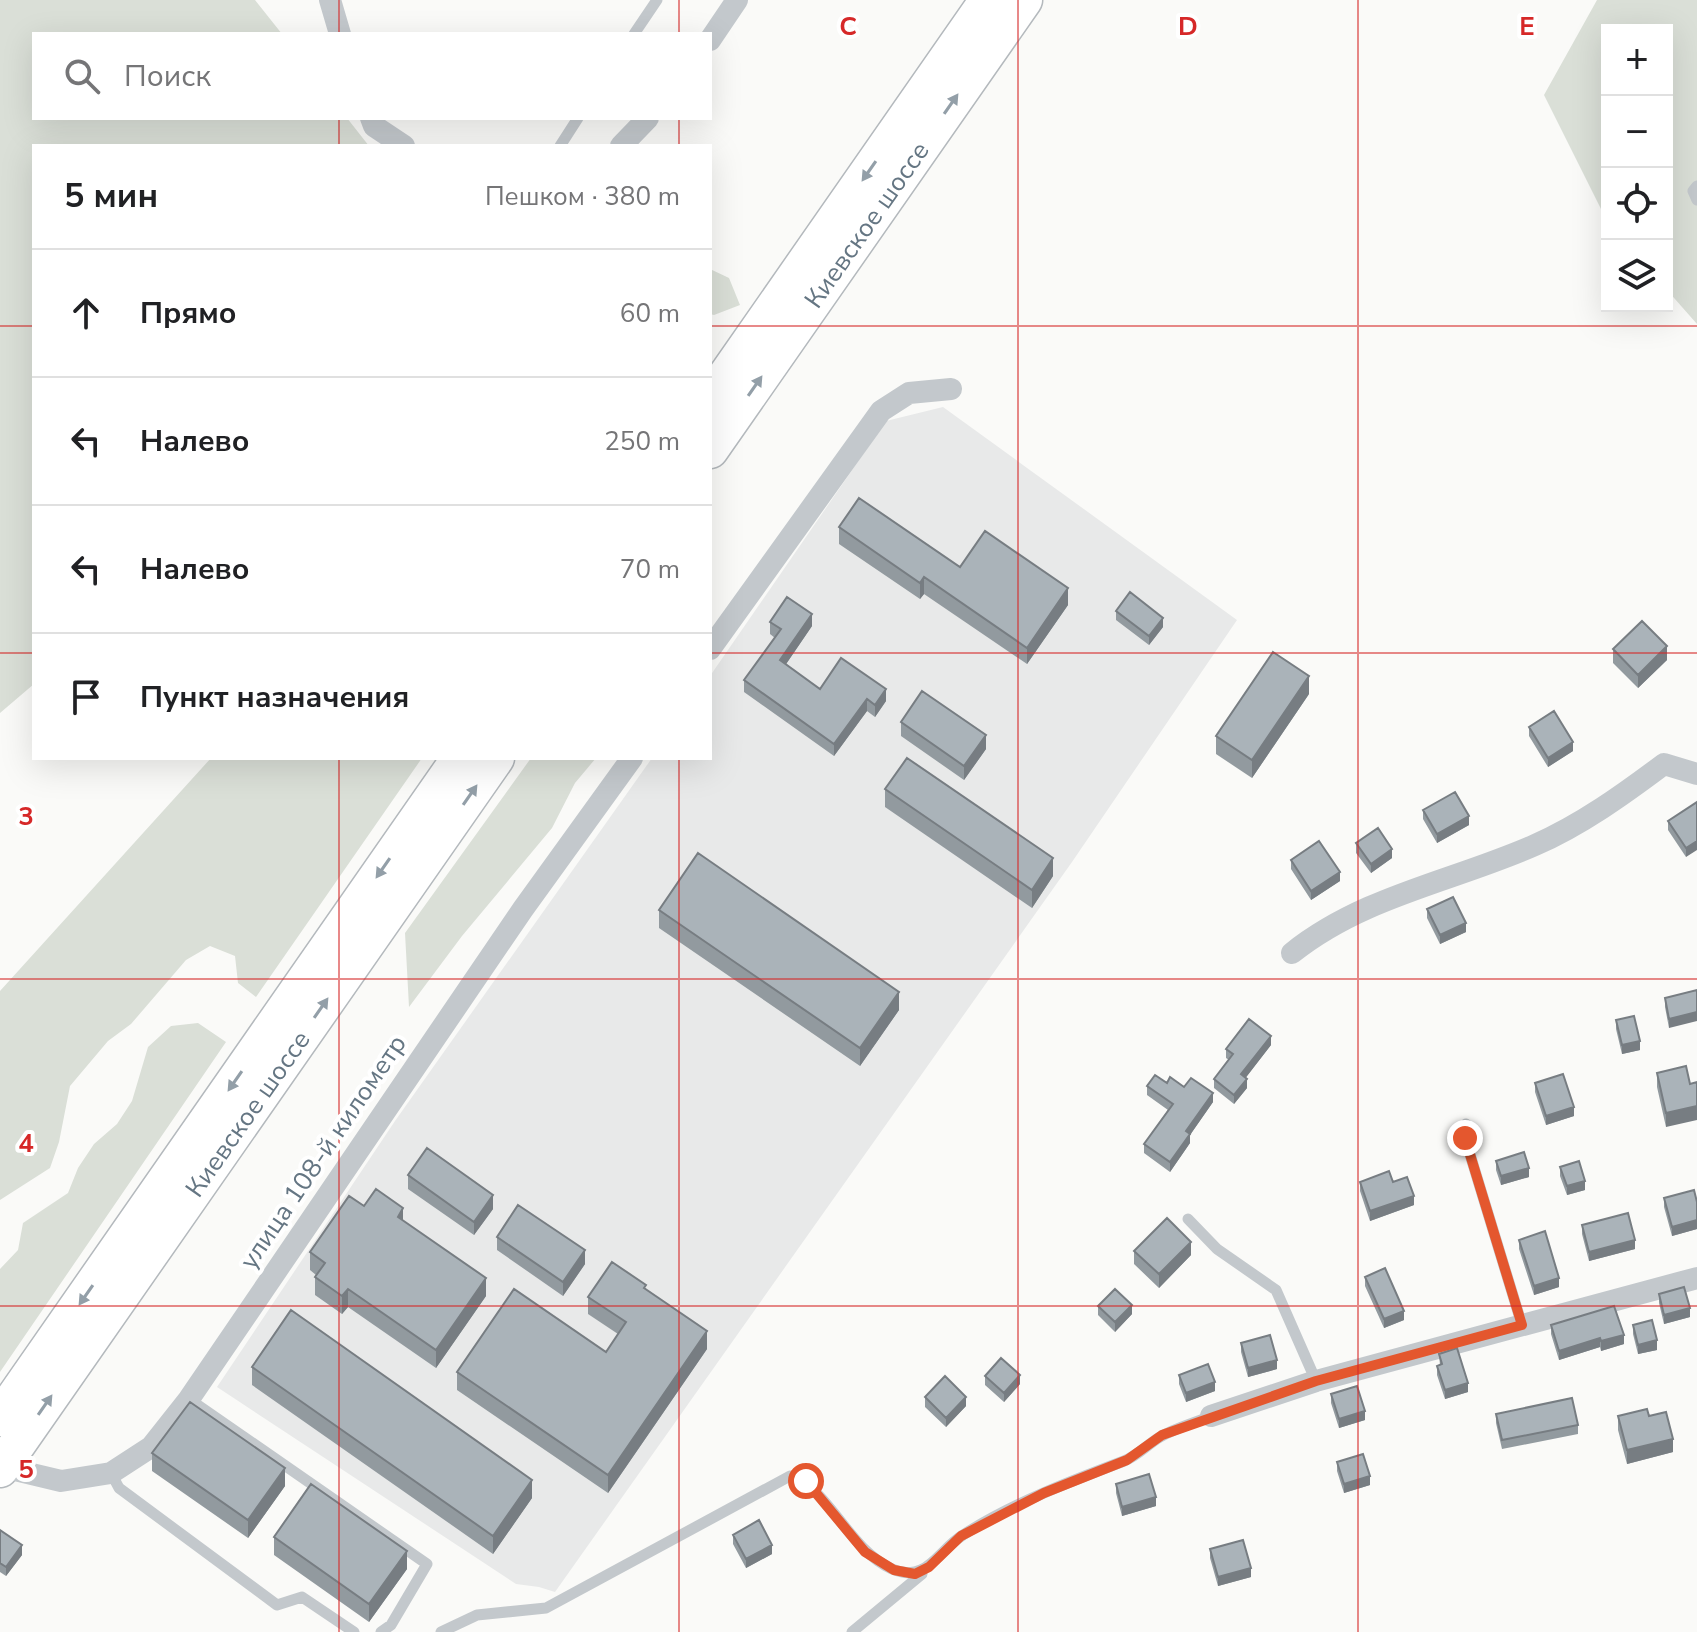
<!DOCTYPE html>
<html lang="ru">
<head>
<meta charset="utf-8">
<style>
  :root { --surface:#fff; --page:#f6f6f6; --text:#202124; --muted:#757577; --line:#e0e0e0 }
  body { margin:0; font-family:"Nunito Sans",sans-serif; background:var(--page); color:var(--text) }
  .controls { position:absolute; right:24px; top:24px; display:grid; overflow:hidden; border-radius:0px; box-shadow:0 8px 32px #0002 }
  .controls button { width:72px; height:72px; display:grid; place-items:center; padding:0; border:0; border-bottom:2px solid var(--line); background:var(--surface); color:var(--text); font:40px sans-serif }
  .stop { position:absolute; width:24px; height:24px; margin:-18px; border:6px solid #e4572e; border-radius:50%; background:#fff }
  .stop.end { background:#e4572e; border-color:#fff; box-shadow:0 2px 8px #0008 }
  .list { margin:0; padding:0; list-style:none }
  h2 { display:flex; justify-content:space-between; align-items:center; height:104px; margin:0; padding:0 32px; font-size:34px }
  h2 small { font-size:26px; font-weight:400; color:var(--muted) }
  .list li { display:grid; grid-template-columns:52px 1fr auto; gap:24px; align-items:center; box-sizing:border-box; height:128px; padding:0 32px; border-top:2px solid var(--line) }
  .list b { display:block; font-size:30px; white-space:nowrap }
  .list em { font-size:26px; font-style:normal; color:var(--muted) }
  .icon { flex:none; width:44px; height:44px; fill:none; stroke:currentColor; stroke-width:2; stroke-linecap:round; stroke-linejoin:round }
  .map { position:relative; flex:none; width:1697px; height:1632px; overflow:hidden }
  .search { position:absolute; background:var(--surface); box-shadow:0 8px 32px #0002; left:32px; top:32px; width:680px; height:88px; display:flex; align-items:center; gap:20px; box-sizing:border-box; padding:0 28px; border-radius:0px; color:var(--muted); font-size:30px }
  .panel { position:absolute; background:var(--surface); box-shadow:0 8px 32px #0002; left:32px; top:144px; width:680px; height:616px; border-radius:0px }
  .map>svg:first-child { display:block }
  .built { fill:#e8e9e9 }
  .green { fill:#dadfd7 }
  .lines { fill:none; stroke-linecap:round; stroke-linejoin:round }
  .trunk-casing { stroke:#b4b9bd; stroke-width:39 }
  .service { stroke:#c3c8cc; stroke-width:11 }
  .minor { stroke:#c3c8cc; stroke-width:22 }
  .trunk { stroke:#fff; stroke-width:36 }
  .wall { fill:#929a9f }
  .shaded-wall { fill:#777d82 }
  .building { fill:#aab3b9; stroke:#777d82; stroke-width:2 }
  .oneway { fill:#939fa8 }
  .route { stroke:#e4572e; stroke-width:10 }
  .grid { fill:none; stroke:#d62828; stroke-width:2; stroke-opacity:0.55 }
  .labels { text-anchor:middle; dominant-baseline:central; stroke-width:8; stroke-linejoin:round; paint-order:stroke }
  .street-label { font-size:26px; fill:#657683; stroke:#fff }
  .grid-label { font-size:26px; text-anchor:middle; font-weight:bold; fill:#d62828; stroke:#fff; stroke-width:8; stroke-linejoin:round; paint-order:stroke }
</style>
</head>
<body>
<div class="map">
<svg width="1697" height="1632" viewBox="0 0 1697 1632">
  <rect width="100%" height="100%" fill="#fafaf8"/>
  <path class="built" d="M 943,407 L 1237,620 L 1072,862 L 555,1592 L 539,1587 L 516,1584 L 217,1387 L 395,1121 L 652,758 L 710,758 L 710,676 L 886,421 Z"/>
  <path class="green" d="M 0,0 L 255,0 L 282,34 L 34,34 L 34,118 L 347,118 L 369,146 L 34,146 L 34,684 L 0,713 Z
    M 1597,0 L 1697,0 L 1697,324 L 1667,290 L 1667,30 L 1607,30 L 1607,221 L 1544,95 Z
    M 710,269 L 729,278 L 740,305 L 714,315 L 710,314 Z
    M 211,758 L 422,758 L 256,997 L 238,983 L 235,956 L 210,946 L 186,960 L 131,1024 L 108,1041 L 70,1086 L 59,1142 L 50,1168 L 0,1200 L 0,991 Z
    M 531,758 L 596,758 L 575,783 L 552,828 L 462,936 L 409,1007 L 405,933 Z
    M 198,1023 L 226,1042 L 0,1372 L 0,1269 L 18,1250 L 23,1223 L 68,1193 L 78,1168 L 94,1144 L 117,1124 L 132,1101 L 148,1047 L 171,1026 Z"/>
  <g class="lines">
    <g class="trunk-casing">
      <path id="trunk" d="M 710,399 L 988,0
        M 710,450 L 1024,0
        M 0,1418 L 460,758
        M 0,1469 L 496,758"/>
    </g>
    <path class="service" d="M 634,34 L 657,0
      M 560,146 L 578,118
      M 1697,186 L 1693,191 L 1697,200
      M 1466,1124 L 1465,1138 L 1522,1325
      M 1188,1219 L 1217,1249 L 1276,1290 L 1316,1381
      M 189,1399 L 427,1564 L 391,1625 L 381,1632
      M 111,1473 L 119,1488 L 277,1605 L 302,1597 L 354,1632
      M 441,1632 L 477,1615 L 546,1608 L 790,1476 C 829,1488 847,1548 892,1569 C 927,1584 938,1550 963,1535 C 1011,1504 1071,1481 1124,1461 C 1137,1456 1148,1444 1160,1437 C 1175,1428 1194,1423 1211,1416
      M 852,1632 L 922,1574"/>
    <path class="minor" d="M 330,0 L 340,34
      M 710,40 L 737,0
      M 371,118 L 374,126 L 404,146
      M 621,146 L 648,118
      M 710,649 L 881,411 L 909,393 L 951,389
      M 1292,953 C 1363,896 1454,881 1535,845 C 1581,825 1624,794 1664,764 L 1697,774
      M 1211,1416 L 1316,1381 L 1697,1278
      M 2,1467 L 61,1481 L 111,1473 L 151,1447 L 189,1399 L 523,909 L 632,758"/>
    <use href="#trunk" class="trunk"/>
  </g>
  <path class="wall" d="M 839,527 L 1068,605 L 1027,664 L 924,594 L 920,599 L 839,544 Z
    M 1116,611 L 1163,627 L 1149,645 L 1116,620 Z
    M 770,622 L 812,626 L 786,664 L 820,689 L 886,701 L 875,717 L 867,711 L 834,756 L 744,692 L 744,680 L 775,638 L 770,634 Z
    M 1613,649 L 1667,660 L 1638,688 L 1613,663 Z
    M 1309,694 L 1252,778 L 1216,754 L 1216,736 Z
    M 901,722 L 986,749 L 964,780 L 901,736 Z
    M 1529,727 L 1573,751 L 1548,767 L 1529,736 Z
    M 885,789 L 1053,876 L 1032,908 L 885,807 Z
    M 1697,802 L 1686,857 L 1668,830 L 1668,821 Z
    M 1423,810 L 1469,825 L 1437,843 L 1423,819 Z
    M 1356,843 L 1392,858 L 1371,873 L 1356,853 Z
    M 1291,860 L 1340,881 L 1311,900 L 1291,869 Z
    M 1427,909 L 1466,932 L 1440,944 L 1427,918 Z
    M 659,910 L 899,1010 L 860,1066 L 659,928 Z
    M 1697,990 L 1669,1028 L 1665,1007 L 1665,998 Z
    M 1616,1020 L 1640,1050 L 1622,1054 L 1616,1029 Z
    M 1271,1045 L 1245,1078 L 1247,1088 L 1234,1104 L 1214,1088 L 1214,1079 L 1229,1060 L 1226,1058 L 1226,1049 Z
    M 1657,1073 L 1690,1084 L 1666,1127 L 1657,1087 Z
    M 1167,1083 L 1184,1087 L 1213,1102 L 1190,1135 L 1190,1143 L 1170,1172 L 1144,1153 L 1144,1144 L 1168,1110 L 1147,1095 L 1147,1086 Z
    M 1535,1083 L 1574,1116 L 1546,1125 L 1535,1092 Z
    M 1496,1161 L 1529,1177 L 1501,1185 L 1496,1170 Z
    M 1560,1167 L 1585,1190 L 1567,1195 L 1560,1176 Z
    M 408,1175 L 493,1209 L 474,1235 L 408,1189 Z
    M 1360,1182 L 1393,1182 L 1414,1205 L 1370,1221 L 1360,1191 Z
    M 1664,1198 L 1697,1202 L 1697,1229 L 1672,1236 L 1664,1207 Z
    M 364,1206 L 403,1221 L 486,1296 L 436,1368 L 348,1307 L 342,1314 L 315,1295 L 315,1277 L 316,1275 L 310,1270 L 310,1252 Z
    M 1582,1225 L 1635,1249 L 1589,1261 L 1582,1234 Z
    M 497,1237 L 585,1264 L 563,1296 L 497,1250 Z
    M 1519,1240 L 1559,1287 L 1534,1295 L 1519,1249 Z
    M 1134,1251 L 1191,1255 L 1159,1288 L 1134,1264 Z
    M 1365,1277 L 1404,1320 L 1384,1328 L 1365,1286 Z
    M 646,1290 L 707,1349 L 608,1493 L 457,1390 L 457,1372 L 606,1352 L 618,1334 L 588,1314 L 588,1297 Z
    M 1659,1294 L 1690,1317 L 1664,1324 L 1659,1303 Z
    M 1098,1306 L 1132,1314 L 1115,1332 L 1098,1315 Z
    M 1551,1325 L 1624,1344 L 1601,1351 L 1600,1347 L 1559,1360 L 1551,1334 Z
    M 1633,1325 L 1657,1350 L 1638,1354 L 1633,1334 Z
    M 1241,1343 L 1277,1369 L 1248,1377 L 1241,1352 Z
    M 1439,1354 L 1468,1392 L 1445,1399 L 1437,1375 L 1437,1366 L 1440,1365 Z
    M 252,1367 L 532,1498 L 493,1554 L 252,1385 Z
    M 1179,1375 L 1215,1391 L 1186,1402 L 1179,1384 Z
    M 985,1376 L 1020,1384 L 1004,1402 L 985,1385 Z
    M 1331,1394 L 1365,1420 L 1339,1428 L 1331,1403 Z
    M 925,1397 L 966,1406 L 946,1427 L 925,1407 Z
    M 1496,1414 L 1578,1425 L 1578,1434 L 1502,1449 L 1496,1423 Z
    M 1618,1416 L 1649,1416 L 1673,1452 L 1627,1464 L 1618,1430 Z
    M 152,1453 L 285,1486 L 248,1538 L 152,1471 Z
    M 1337,1462 L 1370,1485 L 1344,1493 L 1337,1471 Z
    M 1116,1484 L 1156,1506 L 1122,1516 L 1116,1493 Z
    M 0,1530 L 22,1555 L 6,1576 L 0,1572 Z
    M 733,1535 L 772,1554 L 746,1568 L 733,1544 Z
    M 274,1537 L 407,1569 L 369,1622 L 274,1555 Z
    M 1210,1549 L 1251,1577 L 1218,1586 L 1210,1558 Z"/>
  <path class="shaded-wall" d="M 924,577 L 924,594 L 920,599 L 920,583 Z
    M 1068,588 L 1068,605 L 1027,664 L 1027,648 Z
    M 812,614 L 812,626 L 780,673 L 780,660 Z
    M 1163,618 L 1163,627 L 1149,645 L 1149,636 Z
    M 1667,646 L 1667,660 L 1638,688 L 1638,675 Z
    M 1309,676 L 1309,694 L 1252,778 L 1252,760 Z
    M 886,689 L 886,701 L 875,717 L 875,705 Z
    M 867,699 L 867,711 L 834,756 L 834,744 Z
    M 986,735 L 986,749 L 964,780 L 964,766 Z
    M 1573,742 L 1573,751 L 1548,767 L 1548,758 Z
    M 1469,816 L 1469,825 L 1437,843 L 1437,834 Z
    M 1697,841 L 1697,850 L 1686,857 L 1686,848 Z
    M 1392,849 L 1392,858 L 1371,873 L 1371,864 Z
    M 1053,858 L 1053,876 L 1032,908 L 1032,890 Z
    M 1340,872 L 1340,881 L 1311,900 L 1311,891 Z
    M 1466,923 L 1466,932 L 1440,944 L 1440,935 Z
    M 899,992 L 899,1010 L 860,1066 L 860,1048 Z
    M 1697,1012 L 1697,1021 L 1669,1028 L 1669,1019 Z
    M 1271,1036 L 1271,1045 L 1241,1084 L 1241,1074 Z
    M 1640,1041 L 1640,1050 L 1622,1054 L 1622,1045 Z
    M 1247,1079 L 1247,1088 L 1234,1104 L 1234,1095 Z
    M 1213,1093 L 1213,1102 L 1190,1135 L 1190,1143 L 1170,1172 L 1170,1162 L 1186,1131 Z
    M 1697,1106 L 1697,1120 L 1666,1127 L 1666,1113 Z
    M 1574,1107 L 1574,1116 L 1546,1125 L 1546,1116 Z
    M 1529,1168 L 1529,1177 L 1501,1185 L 1501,1176 Z
    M 1585,1181 L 1585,1190 L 1567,1195 L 1567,1186 Z
    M 493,1195 L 493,1209 L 474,1235 L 474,1222 Z
    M 1414,1196 L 1414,1205 L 1370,1221 L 1370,1211 Z
    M 403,1208 L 403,1226 L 398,1217 Z
    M 1697,1220 L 1697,1229 L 1672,1236 L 1672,1227 Z
    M 1635,1240 L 1635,1249 L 1589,1261 L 1589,1252 Z
    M 1191,1242 L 1191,1255 L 1159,1288 L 1159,1274 Z
    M 585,1250 L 585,1264 L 563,1296 L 563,1282 Z
    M 486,1278 L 486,1296 L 436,1368 L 436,1350 Z
    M 1559,1278 L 1559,1287 L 1534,1295 L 1534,1286 Z
    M 348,1289 L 348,1307 L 342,1314 L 342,1296 Z
    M 1132,1305 L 1132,1314 L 1115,1332 L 1115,1322 Z
    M 1690,1308 L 1690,1317 L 1664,1324 L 1664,1315 Z
    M 1404,1311 L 1404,1320 L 1384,1328 L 1384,1319 Z
    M 707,1331 L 707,1349 L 608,1493 L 608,1475 Z
    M 1624,1335 L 1624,1344 L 1601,1351 L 1601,1341 Z
    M 1600,1338 L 1600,1347 L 1559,1360 L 1559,1351 Z
    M 1657,1340 L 1657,1350 L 1638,1354 L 1638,1345 Z
    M 1277,1360 L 1277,1369 L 1248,1377 L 1248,1368 Z
    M 1020,1375 L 1020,1384 L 1004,1402 L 1004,1393 Z
    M 1215,1382 L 1215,1391 L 1186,1402 L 1186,1393 Z
    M 1468,1383 L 1468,1392 L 1445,1399 L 1445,1390 Z
    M 966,1397 L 966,1406 L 946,1427 L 946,1418 Z
    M 1365,1411 L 1365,1420 L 1339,1428 L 1339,1419 Z
    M 1673,1439 L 1673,1452 L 1627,1464 L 1627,1450 Z
    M 285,1468 L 285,1486 L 248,1538 L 248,1520 Z
    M 1370,1476 L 1370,1485 L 1344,1493 L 1344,1484 Z
    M 532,1480 L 532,1498 L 493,1554 L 493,1536 Z
    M 1156,1497 L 1156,1506 L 1122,1516 L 1122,1507 Z
    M 22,1545 L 22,1555 L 6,1576 L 6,1567 Z
    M 772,1545 L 772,1554 L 746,1568 L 746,1559 Z
    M 407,1551 L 407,1569 L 369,1622 L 369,1604 Z
    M 1251,1568 L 1251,1577 L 1218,1586 L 1218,1577 Z"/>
  <path class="building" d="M 859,498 L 960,567 L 985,531 L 1068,588 L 1027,648 L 924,577 L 920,583 L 839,527 Z
    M 1130,592 L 1163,618 L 1149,636 L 1116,611 Z
    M 787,597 L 812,614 L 780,660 L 820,689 L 841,658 L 886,689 L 875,705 L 867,699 L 834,744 L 744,680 L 781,629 L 770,622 Z
    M 1642,621 L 1667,646 L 1638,675 L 1613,649 Z
    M 1273,652 L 1309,676 L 1252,760 L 1216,736 Z
    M 922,691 L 986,735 L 964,766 L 901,722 Z
    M 1554,711 L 1573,742 L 1548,758 L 1529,727 Z
    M 907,758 L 1053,858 L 1032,890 L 885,789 Z
    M 1455,792 L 1469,816 L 1437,834 L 1423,810 Z
    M 1697,802 L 1697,841 L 1686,848 L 1668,821 Z
    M 1378,828 L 1392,849 L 1371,864 L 1356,843 Z
    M 1319,841 L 1340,872 L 1311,891 L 1291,860 Z
    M 698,853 L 899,992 L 860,1048 L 659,910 Z
    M 1453,897 L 1466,923 L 1440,935 L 1427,909 Z
    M 1697,990 L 1697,1012 L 1669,1019 L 1665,998 Z
    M 1634,1016 L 1640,1041 L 1622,1045 L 1616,1020 Z
    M 1249,1019 L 1271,1036 L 1241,1074 L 1247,1079 L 1234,1095 L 1214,1079 L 1233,1054 L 1226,1049 Z
    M 1686,1066 L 1690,1084 L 1697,1082 L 1697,1106 L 1666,1113 L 1657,1073 Z
    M 1563,1074 L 1574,1107 L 1546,1116 L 1535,1083 Z
    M 1155,1075 L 1167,1083 L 1170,1077 L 1184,1087 L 1191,1078 L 1213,1093 L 1186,1131 L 1190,1134 L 1170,1162 L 1144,1144 L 1173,1104 L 1147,1086 Z
    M 427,1148 L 493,1195 L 474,1222 L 408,1175 Z
    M 1524,1152 L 1529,1168 L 1501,1176 L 1496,1161 Z
    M 1579,1161 L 1585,1181 L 1567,1186 L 1560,1167 Z
    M 1389,1171 L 1393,1182 L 1407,1177 L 1414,1196 L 1370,1211 L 1360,1182 Z
    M 376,1189 L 403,1208 L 398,1217 L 486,1278 L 436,1350 L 348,1289 L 342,1296 L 315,1277 L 325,1263 L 310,1252 L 349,1196 L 364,1206 Z
    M 1694,1190 L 1697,1202 L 1697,1220 L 1672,1227 L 1664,1198 Z
    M 518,1205 L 585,1250 L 563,1282 L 497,1237 Z
    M 1628,1213 L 1635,1240 L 1589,1252 L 1582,1225 Z
    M 1167,1218 L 1191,1242 L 1159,1274 L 1134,1251 Z
    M 1545,1231 L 1559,1278 L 1534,1286 L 1519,1240 Z
    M 612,1262 L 646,1285 L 644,1288 L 707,1331 L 608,1475 L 457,1372 L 514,1289 L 606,1352 L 626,1322 L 588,1297 Z
    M 1385,1268 L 1404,1311 L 1384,1319 L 1365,1277 Z
    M 1684,1287 L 1690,1308 L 1664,1315 L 1659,1294 Z
    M 1115,1289 L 1132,1305 L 1115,1322 L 1098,1306 Z
    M 1614,1306 L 1624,1335 L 1601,1341 L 1600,1338 L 1559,1351 L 1551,1325 Z
    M 291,1310 L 532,1480 L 493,1536 L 252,1367 Z
    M 1652,1320 L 1657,1340 L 1638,1345 L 1633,1325 Z
    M 1270,1335 L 1277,1360 L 1248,1368 L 1241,1343 Z
    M 1457,1348 L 1468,1383 L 1445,1390 L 1437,1366 L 1442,1364 L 1439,1354 Z
    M 1001,1358 L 1020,1375 L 1004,1393 L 985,1376 Z
    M 1208,1364 L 1215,1382 L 1186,1393 L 1179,1375 Z
    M 945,1376 L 966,1397 L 946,1418 L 925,1397 Z
    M 1357,1386 L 1365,1411 L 1339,1419 L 1331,1394 Z
    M 1572,1398 L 1578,1425 L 1502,1440 L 1496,1414 Z
    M 190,1402 L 285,1468 L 248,1520 L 152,1453 Z
    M 1647,1409 L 1649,1416 L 1666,1412 L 1673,1439 L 1627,1450 L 1618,1416 Z
    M 1363,1454 L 1370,1476 L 1344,1484 L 1337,1462 Z
    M 1149,1474 L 1156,1497 L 1122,1507 L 1116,1484 Z
    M 311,1484 L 407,1551 L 369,1604 L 274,1537 Z
    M 759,1520 L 772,1545 L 746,1559 L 733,1535 Z
    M 0,1530 L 22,1545 L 6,1567 L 0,1563 Z
    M 1243,1540 L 1251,1568 L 1218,1577 L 1210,1549 Z"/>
  <defs><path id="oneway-solid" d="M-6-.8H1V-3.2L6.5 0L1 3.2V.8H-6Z" transform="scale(2)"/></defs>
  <g class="oneway">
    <use href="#oneway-solid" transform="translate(951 104) rotate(-55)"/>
    <use href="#oneway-solid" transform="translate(869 171) rotate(125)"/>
    <use href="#oneway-solid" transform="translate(755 386) rotate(-55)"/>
    <use href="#oneway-solid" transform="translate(470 795) rotate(-55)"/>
    <use href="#oneway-solid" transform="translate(383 868) rotate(125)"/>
    <use href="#oneway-solid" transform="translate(321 1008) rotate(-55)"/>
    <use href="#oneway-solid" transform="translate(235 1081) rotate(125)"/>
    <use href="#oneway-solid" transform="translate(86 1295) rotate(125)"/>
    <use href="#oneway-solid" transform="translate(45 1405) rotate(-55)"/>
  </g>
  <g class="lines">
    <path class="route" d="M 806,1481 L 865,1552 L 894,1570 L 915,1574 L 929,1567 L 961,1536 L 1044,1493 L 1127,1460 L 1162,1435 L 1316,1381 L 1522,1325 L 1465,1138"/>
  </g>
  <path class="grid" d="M 339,0 L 339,34M 679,0 L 679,34M 1018,0 L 1018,1632M 1358,0 L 1358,1632M 339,118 L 339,146M 679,118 L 679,146M 0,326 L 34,326M 710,326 L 1697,326M 0,653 L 34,653M 710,653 L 1697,653M 339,758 L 339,1632M 679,758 L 679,1632M 0,979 L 1697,979M 0,1306 L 1697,1306"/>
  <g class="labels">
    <g class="street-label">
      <text transform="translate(867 225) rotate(-55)">Киевское шоссе</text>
      <text transform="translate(248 1114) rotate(-55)">Киевское шоссе</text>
      <text transform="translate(323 1152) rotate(-56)">улица 108-й километр</text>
    </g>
  </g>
  <g class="grid-label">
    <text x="848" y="35">C</text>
    <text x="1188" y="35">D</text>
    <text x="1527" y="35">E</text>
    <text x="26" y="825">3</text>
    <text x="26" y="1152">4</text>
    <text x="26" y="1478">5</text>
  </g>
</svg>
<div class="controls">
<button>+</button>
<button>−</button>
<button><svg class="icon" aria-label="locate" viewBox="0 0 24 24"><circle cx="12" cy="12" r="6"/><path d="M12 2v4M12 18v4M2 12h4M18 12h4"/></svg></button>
<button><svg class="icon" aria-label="layers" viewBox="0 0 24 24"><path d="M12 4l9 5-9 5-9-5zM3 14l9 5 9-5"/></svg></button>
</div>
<div class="stop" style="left:806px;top:1481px"></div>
<div class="stop end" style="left:1465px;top:1138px"></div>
<div class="search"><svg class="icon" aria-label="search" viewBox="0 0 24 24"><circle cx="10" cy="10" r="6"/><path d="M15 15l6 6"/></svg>Поиск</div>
<section class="panel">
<h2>5 мин<small>Пешком · 380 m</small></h2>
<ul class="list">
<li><svg class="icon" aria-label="ahead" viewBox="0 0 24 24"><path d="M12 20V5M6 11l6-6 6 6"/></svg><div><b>Прямо</b></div><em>60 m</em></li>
<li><svg class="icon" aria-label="left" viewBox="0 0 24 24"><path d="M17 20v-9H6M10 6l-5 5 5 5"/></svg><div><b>Налево</b></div><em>250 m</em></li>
<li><svg class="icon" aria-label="left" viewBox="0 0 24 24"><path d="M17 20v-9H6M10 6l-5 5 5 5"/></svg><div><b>Налево</b></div><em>70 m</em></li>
<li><svg class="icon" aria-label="arrive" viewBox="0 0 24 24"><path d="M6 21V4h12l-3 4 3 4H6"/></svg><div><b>Пункт назначения</b></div></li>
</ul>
</section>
</div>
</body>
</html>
